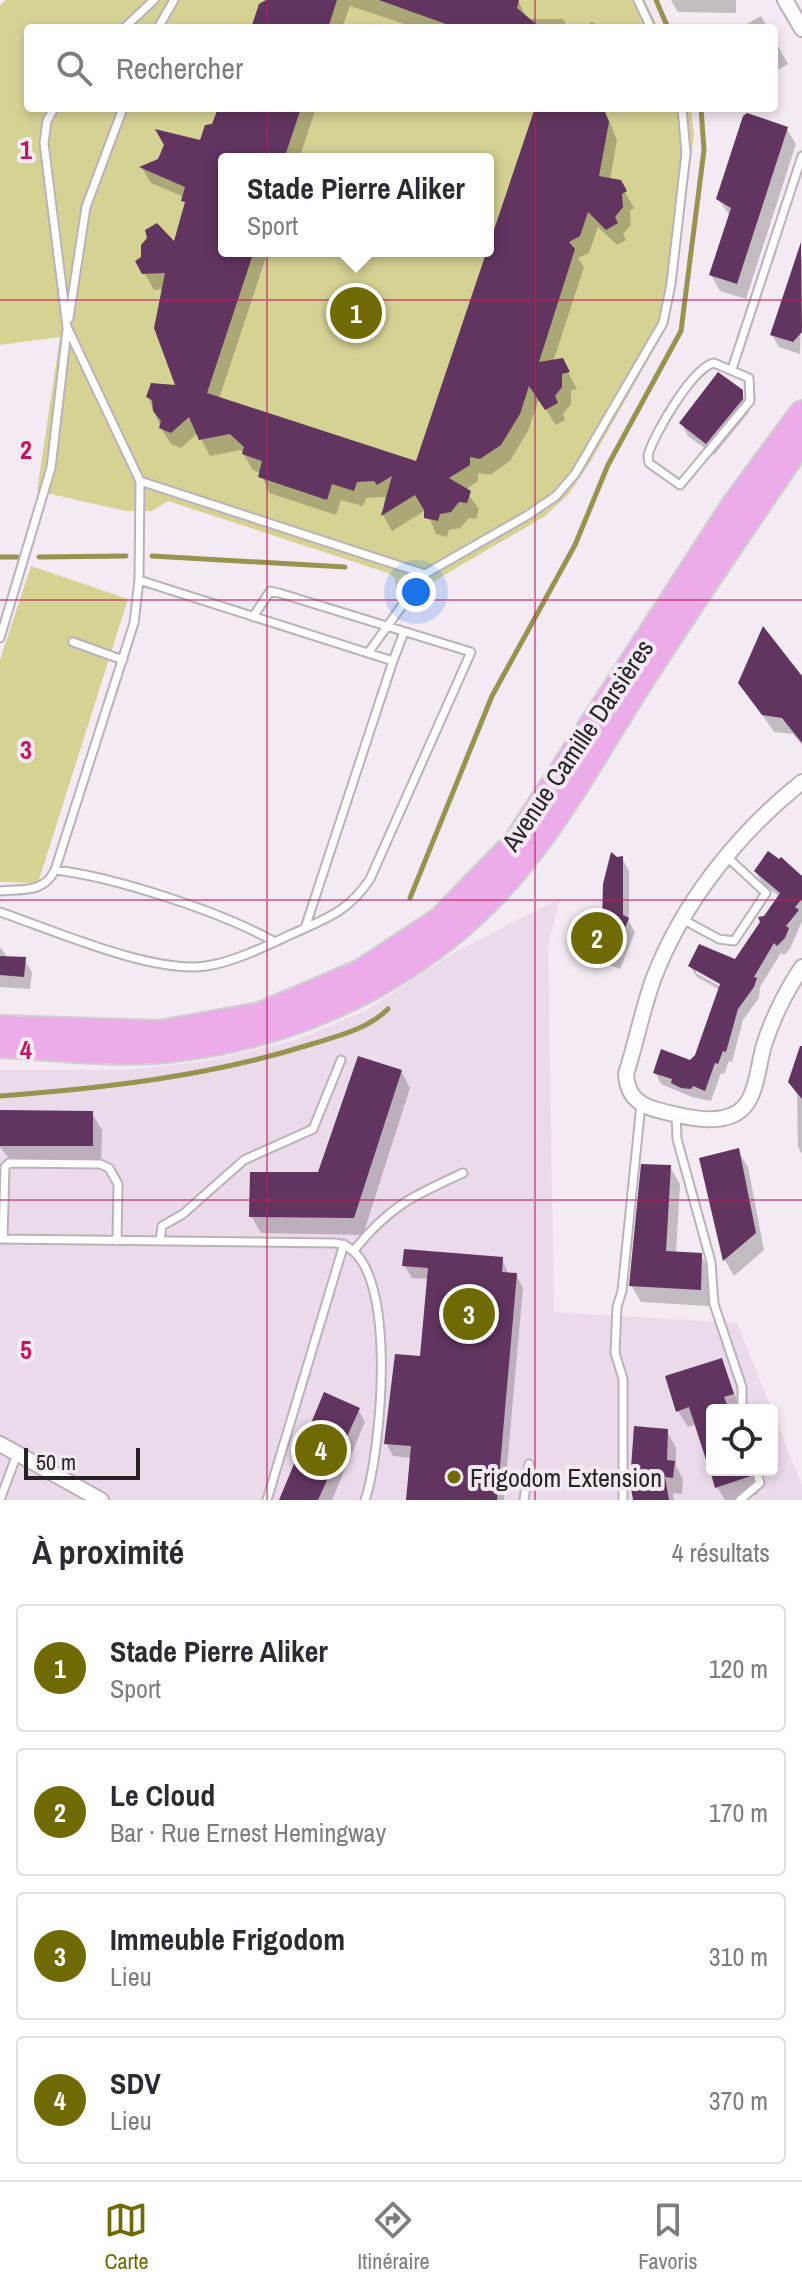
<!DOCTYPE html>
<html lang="fr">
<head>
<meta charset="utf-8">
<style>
  :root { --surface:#fff; --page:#f7f7f7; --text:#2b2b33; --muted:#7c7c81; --line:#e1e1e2; --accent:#6f6a04 }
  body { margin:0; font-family:"Archivo Narrow",sans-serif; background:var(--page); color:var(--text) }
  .controls { position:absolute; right:24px; bottom:24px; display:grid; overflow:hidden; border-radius:8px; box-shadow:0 4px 12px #0003 }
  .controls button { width:72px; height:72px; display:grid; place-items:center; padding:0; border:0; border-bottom:2px solid var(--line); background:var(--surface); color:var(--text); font:40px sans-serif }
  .scale { position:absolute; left:24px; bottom:20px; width:116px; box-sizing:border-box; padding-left:8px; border:4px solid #272327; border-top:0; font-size:22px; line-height:28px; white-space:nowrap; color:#272327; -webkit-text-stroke:6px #f4eaf3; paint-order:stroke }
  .you { position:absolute; left:416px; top:592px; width:28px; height:28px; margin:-20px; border:6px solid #fff; border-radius:50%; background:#1a73e8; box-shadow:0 0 0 12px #1a73e833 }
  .badge { display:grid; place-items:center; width:52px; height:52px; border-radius:50%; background:var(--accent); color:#fff; font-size:26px; font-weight:700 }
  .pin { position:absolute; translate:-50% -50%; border:4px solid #fff; box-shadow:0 2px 8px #0006 }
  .popup { position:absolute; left:218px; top:153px; width:276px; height:104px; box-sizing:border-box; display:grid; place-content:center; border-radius:8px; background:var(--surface); filter:drop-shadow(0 2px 6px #0005); font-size:26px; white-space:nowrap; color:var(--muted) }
  .popup b { font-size:30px; color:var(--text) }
  .popup::after { content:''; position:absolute; left:50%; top:100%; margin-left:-16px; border:16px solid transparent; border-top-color:var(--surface) }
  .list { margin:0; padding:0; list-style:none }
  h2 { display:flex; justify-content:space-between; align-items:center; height:104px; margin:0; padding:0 32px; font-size:34px }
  h2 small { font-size:26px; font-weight:400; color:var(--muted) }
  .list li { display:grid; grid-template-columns:52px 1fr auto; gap:24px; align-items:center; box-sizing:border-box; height:128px; margin:0 16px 16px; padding:0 16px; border:2px solid var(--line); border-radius:8px }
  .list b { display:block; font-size:30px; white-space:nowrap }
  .list p { margin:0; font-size:26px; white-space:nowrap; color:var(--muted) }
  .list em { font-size:26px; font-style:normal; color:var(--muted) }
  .icon { flex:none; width:44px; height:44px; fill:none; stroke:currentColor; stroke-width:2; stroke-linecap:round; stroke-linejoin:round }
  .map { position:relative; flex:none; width:802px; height:1500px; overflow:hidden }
  .search { position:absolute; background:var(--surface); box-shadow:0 4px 12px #0003; left:24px; right:24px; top:24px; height:88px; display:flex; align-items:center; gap:20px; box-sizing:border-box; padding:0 28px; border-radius:8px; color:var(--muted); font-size:30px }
  .sheet { height:680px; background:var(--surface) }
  nav { display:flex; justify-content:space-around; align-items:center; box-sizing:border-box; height:112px; border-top:2px solid var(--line); background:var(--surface); font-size:22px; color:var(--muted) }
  nav a { display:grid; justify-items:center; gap:4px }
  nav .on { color:var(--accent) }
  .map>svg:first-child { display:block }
  .built { fill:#ebdbea; fill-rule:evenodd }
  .green { fill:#d5d394; fill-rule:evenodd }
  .shadow { fill:#0003; fill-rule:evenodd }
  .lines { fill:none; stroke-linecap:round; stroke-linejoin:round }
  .stream { stroke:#979450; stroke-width:5 }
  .building { fill:#623560 }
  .lane-casing { stroke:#bbb1ba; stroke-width:11 }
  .street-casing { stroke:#bbb1ba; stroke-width:18 }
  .primary-casing { stroke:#cfcfcf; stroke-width:28 }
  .lane { stroke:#fff; stroke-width:7 }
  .street { stroke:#fff; stroke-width:14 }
  .primary { stroke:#ebace9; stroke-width:24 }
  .grid { fill:none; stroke:#c2185b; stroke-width:2; stroke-opacity:0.55 }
  .poi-dot { fill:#6f6a04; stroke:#f4eaf3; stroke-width:3 }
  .labels { text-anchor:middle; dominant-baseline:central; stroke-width:8; stroke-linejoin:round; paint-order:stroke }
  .street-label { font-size:26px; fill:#272327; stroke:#f4eaf3 }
  .poi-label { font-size:26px; fill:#272327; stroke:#f4eaf3; text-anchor:start }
  .grid-label { font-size:26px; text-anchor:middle; font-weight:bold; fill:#c2185b; stroke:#f4eaf3; stroke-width:8; stroke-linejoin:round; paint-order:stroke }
</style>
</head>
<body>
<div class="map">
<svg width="802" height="1500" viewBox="0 0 802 1500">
  <rect width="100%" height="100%" fill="#f4eaf3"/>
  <path class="built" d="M 560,898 L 548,945 L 554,1312 L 737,1323 L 802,1485 L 802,1500 L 0,1500 L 0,1070 L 128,1070 L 207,1061 L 296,1040 L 367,1010 L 452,954 ZM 712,1410 L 772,1410 L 772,1470 L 712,1470 Z"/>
  <path class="green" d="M 6,0 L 645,0 L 658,28 L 28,28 L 28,108 L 691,108 L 694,136 L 669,323 L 591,461 L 568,495 L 545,516 L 436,580 L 414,605 L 396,593 L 395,578 L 388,573 L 168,501 L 152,511 L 126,511 L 37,491 L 60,337 L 0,345 L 0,5 ZM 224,159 L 488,159 L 488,251 L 224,251 Z
    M 31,566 L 128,599 L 38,883 L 0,882 L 0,660 Z"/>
  <path class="shadow" d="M 270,0 L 518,0 L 527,19 L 563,19 L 568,28 L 417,28 L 350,6 L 342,28 L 251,28 L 260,6 Z
    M 671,0 L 736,0 L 736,13 L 678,12 Z
    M 761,16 L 768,28 L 740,28 Z
    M 591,22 L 602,26 L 603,28 L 586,28 Z
    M 774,39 L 788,64 L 774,72 Z
    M 209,108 L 316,108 L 299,159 L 224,159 L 224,251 L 268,251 L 219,399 L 417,464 L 537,108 L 604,108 L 617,140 L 610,180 L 619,182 L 634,208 L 630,211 L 631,225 L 623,234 L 626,240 L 617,245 L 598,227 L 589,253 L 578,258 L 584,267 L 553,362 L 561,360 L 577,389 L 571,390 L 571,404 L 563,414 L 565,420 L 556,425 L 539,399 L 528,431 L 510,461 L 490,475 L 478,473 L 478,481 L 465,490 L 479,509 L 476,519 L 469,518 L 460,528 L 449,530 L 447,537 L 436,534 L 426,510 L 392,531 L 383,515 L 385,497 L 366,498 L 363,506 L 341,500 L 336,515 L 269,493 L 261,473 L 253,470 L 241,450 L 210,456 L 198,433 L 181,448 L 171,444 L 161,428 L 148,397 L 178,388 L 165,289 L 154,290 L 138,262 L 175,245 L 186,206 L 184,197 L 151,183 L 142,168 L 201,142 L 220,110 Z
    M 786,128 L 796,144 L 746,299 L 720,291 L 711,275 L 730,216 L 718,199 Z
    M 799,259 L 802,260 L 800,354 L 779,347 L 772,335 Z
    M 741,391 L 749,412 L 714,455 L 688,436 L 681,423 Z
    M 802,679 L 802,745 L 793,734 L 774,732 L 740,683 Z
    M 622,858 L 629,871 L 629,922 L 635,932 L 620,969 L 590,957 L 582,944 L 604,923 Z
    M 756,872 L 802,877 L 802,921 L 790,949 L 784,955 L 781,953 L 760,987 L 759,998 L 743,1020 L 732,1062 L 729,1061 L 724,1074 L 721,1073 L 711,1101 L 692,1097 L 661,1084 L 655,1072 L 691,1062 L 697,1056 L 720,990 L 697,977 L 690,966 L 736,962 L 780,897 L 762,883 ZM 696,968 L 730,988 L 728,991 L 696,973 Z
    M 0,947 L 8,958 L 24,959 L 32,972 L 30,989 L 0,987 Z
    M 802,1052 L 802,1155 L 798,1147 L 797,1095 L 790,1082 Z
    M 401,1071 L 410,1088 L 363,1235 L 261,1233 L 251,1216 L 320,1174 Z
    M 0,1112 L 92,1113 L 102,1130 L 101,1163 L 12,1162 L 0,1147 Z
    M 738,1151 L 748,1167 L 764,1250 L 734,1276 L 725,1260 L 701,1159 Z
    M 670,1167 L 680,1184 L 676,1254 L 701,1255 L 710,1272 L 709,1306 L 641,1302 L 631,1285 Z
    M 502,1259 L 509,1275 L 516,1275 L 523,1288 L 504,1500 L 408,1500 L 412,1458 L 393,1456 L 386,1443 L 422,1358 L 429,1279 L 412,1278 L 404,1265 Z
    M 721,1360 L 741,1410 L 712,1410 L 712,1470 L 751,1470 L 758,1494 L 739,1500 L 725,1500 L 717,1487 L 697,1424 L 688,1427 L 678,1411 Z
    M 358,1409 L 365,1422 L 332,1500 L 281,1500 Z
    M 667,1431 L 676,1448 L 676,1466 L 683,1479 L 682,1494 L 673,1493 L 674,1500 L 635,1500 Z"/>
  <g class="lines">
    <path class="stream" d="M 656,0 L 668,28
      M 152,556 L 345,567
      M 0,557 L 17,557
      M 39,557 L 126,556
      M 410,898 L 492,696 L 575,545 L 608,465 L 681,331 L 704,150 L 701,108
      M 0,1096 C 106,1088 210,1076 312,1044 C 338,1036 368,1029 388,1009"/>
  </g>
  <path class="building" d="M 266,0 L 337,0 L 328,28 L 251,28 L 259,4 Z
    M 379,0 L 519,0 L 517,8 L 541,28 L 457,28 Z
    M 218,108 L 301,108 L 284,159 L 224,159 L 224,251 L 254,251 L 207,393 L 416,461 L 535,108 L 603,108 L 609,122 L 599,176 L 621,180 L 627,191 L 622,194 L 623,207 L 615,217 L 618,223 L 606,230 L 588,212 L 580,236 L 569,242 L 575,249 L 539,362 L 563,358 L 570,372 L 562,374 L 562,387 L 555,396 L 558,403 L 545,410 L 529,386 L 520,414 L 501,445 L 480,459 L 470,457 L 470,465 L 449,478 L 471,491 L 467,503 L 459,502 L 451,512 L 440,514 L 438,521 L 424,518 L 424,510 L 415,495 L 381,516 L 392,476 L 377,485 L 374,481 L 357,482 L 354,491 L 332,484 L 327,500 L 258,477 L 262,461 L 242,454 L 244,447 L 230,434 L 199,440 L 189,417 L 171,433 L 159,428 L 161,421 L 153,411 L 152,400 L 146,397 L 151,383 L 175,385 L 154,328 L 165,273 L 142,274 L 135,261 L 141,257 L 141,245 L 147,238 L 145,230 L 157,223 L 174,241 L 185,202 L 181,201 L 185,187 L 139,167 L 158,159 L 164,145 L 155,129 L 200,140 L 205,125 L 212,124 Z
    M 747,113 L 788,127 L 737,284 L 709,275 L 731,208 L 716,199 L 743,116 Z
    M 801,242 L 802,332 L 793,342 L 770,335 Z
    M 718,372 L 743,390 L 743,399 L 706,444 L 679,423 Z
    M 763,626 L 802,676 L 802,743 L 782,718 L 762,715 L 738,683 Z
    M 768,851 L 779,859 L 781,857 L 802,876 L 802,899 L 795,907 L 799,910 L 786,926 L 789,928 L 785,938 L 777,946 L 774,943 L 754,977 L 757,978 L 754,987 L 738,1009 L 726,1052 L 723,1051 L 718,1064 L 715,1063 L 705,1091 L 693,1086 L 691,1089 L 681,1088 L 671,1083 L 672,1079 L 653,1073 L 661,1049 L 690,1060 L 695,1055 L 720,984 L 688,966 L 699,944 L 735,959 L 760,922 L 758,917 L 764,916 L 780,893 L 754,871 Z
    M 611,852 L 617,857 L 623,856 L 623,915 L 629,918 L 613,958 L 580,944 L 591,916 L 602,921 L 603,884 Z
    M 0,956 L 26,957 L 24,977 L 0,975 Z
    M 800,1046 L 802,1046 L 802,1099 L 788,1082 Z
    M 358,1056 L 402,1070 L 354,1218 L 249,1217 L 250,1172 L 318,1172 Z
    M 0,1110 L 93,1111 L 93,1146 L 0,1146 Z
    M 739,1148 L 756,1233 L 723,1261 L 699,1158 Z
    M 641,1164 L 671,1165 L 666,1251 L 702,1253 L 701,1290 L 629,1286 Z
    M 404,1249 L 503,1257 L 502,1272 L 517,1273 L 497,1500 L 406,1500 L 411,1446 L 384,1444 L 395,1354 L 420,1356 L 428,1268 L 402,1266 Z
    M 722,1358 L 734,1394 L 724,1397 L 729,1410 L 712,1410 L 709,1469 L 689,1407 L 676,1412 L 665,1376 Z
    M 324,1392 L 360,1408 L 318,1500 L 279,1500 Z
    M 634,1426 L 668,1429 L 667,1460 L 675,1461 L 673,1478 L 665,1477 L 669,1500 L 633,1500 L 630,1482 Z
    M 710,1470 L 750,1470 L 751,1476 L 715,1488 Z"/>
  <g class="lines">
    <g class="lane-casing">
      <path id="lane" d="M 638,0 L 651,28
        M 124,28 L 154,0
        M 158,28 L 174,0
        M 54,108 L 47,121 L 44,143 L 67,327 L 140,481 L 425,574 L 528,515 L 556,496 L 575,474 L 663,323 L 671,284 L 686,153 L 682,108
        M 69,318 L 86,207 L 123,108
        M 714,363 L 749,378 L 750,401 L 680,485 L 649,463 L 648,455 C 654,434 693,367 714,363 Z
        M 732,369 L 802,156
        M 140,481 L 139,580 L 134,623 L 55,870 C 115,877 222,912 275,942
        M 139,580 L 393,661 L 305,928
        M 0,638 L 51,468 L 67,330
        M 73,642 L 123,660
        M 368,653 L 425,574
        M 393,661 L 404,632
        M 0,891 C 23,889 44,893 55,870
        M 0,912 C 53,930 152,974 206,966 C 234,962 266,946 292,934 C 327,918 348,912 370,879 L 471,652 L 279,593 L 270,591 L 253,617
        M 682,919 L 719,939 L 734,941 L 766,893 L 727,857
        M 676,1114 L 677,1139 L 711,1262 L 714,1304 L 742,1387 L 742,1410
        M 0,1239 L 336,1243 C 402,1252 381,1454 365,1500
        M 3,1239 L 5,1167 L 9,1163 L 100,1164 L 109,1168 L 118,1184 L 117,1241
        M 160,1241 L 162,1226 L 183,1214 L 244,1160 L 313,1129 L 341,1060
        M 355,1249 C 391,1205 413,1196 463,1173
        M 0,1500 L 17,1454
        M 267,1500 L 344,1244
        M 524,1500 L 529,1464
        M 623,1500 L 623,1379 L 615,1353 L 617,1307 L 622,1291 L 641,1104
        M 740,1500 L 760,1483 L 756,1470"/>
    </g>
    <g class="street-casing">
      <path id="street" d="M 785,0 L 802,29
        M 802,782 C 738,833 682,903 653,980 C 642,1011 636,1043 626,1074 C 627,1093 636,1104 654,1109 C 683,1117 734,1132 750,1098 C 758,1082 759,1062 764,1045 C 773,1017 786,991 802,967
        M 0,1444 L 101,1500"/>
    </g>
    <g class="primary-casing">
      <path id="primary" d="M 0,1028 L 160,1033 L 260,1015 L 361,972 L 440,920 L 516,842 L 734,505 L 802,413
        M 0,1045 C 58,1048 117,1056 175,1049 C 315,1033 447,963 533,848 C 573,796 605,736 641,681 C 693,599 748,520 802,440"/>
    </g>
    <use href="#lane" class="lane"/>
    <use href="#street" class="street"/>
    <use href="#primary" class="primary"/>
  </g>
  <path class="grid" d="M 267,0 L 267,28M 535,0 L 535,28M 267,108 L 267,1500M 535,108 L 535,1500M 0,300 L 802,300M 0,600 L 802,600M 0,900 L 802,900M 0,1200 L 802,1200"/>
  <circle class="poi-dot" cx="454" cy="1477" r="8"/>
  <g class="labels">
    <g class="street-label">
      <text transform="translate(577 745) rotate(-56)">Avenue Camille Darsières</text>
    </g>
    <g class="poi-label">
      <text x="470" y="1477">Frigodom Extension</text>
    </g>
  </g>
  <g class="grid-label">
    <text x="26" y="159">1</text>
    <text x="26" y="459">2</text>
    <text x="26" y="759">3</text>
    <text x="26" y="1059">4</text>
    <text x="26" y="1359">5</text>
  </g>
</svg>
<div class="controls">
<button><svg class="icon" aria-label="locate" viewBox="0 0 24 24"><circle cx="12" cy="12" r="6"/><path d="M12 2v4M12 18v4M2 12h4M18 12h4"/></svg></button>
</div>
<div class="scale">50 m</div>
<div class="you"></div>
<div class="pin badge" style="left:356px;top:313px">1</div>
<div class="popup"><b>Stade Pierre Aliker</b>Sport</div>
<div class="pin badge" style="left:597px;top:938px">2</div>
<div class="pin badge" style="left:469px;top:1314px">3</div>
<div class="pin badge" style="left:321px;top:1450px">4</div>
<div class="search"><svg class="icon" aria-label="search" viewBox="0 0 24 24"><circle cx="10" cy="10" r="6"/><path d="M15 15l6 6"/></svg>Rechercher</div>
</div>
<section class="sheet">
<h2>À proximité<small>4 résultats</small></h2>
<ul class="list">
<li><span class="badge">1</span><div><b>Stade Pierre Aliker</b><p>Sport</p></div><em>120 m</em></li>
<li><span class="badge">2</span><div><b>Le Cloud</b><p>Bar · Rue Ernest Hemingway</p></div><em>170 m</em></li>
<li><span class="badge">3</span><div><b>Immeuble Frigodom</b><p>Lieu</p></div><em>310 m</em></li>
<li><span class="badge">4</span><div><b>SDV</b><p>Lieu</p></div><em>370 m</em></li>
</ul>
</section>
<nav>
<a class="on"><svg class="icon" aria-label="map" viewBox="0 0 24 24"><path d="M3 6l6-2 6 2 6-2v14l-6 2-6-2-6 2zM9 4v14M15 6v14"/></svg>Carte</a>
<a><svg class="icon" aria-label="directions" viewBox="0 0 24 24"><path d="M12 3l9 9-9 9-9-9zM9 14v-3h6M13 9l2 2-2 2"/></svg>Itinéraire</a>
<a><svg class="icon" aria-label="saved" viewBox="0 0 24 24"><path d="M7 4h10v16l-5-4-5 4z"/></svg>Favoris</a>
</nav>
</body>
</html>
